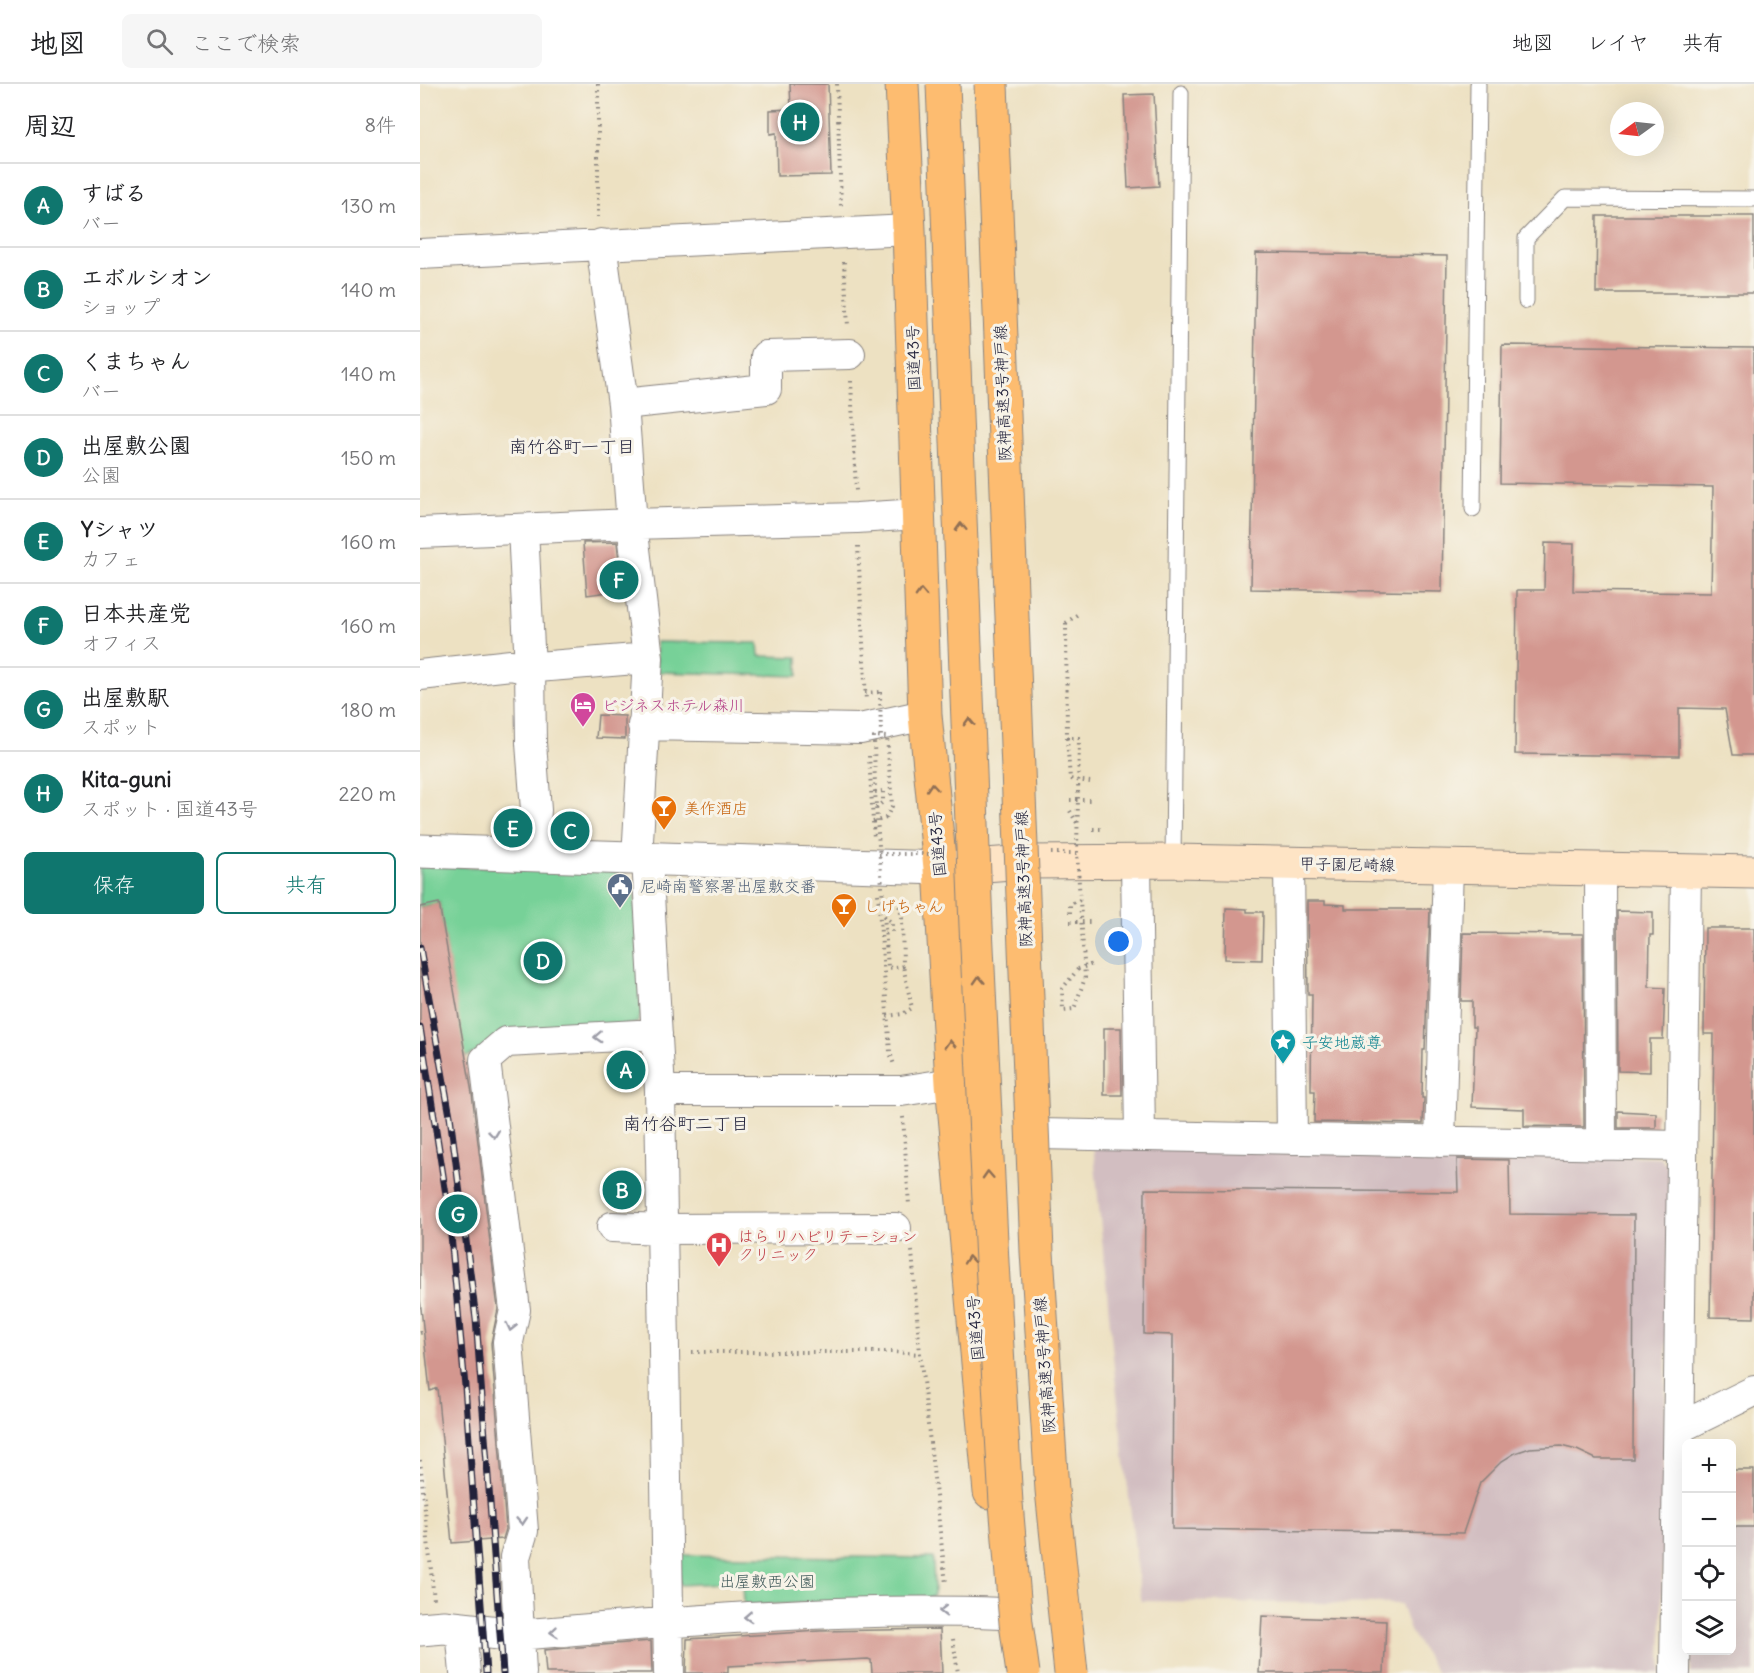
<!DOCTYPE html>
<html lang="ja">
<head>
<meta charset="utf-8">
<style>
  :root { --surface:#fff; --page:#f6f6f6; --text:#202124; --muted:#757577; --line:#e0e0e0; --accent:#0f766e }
  body { margin:0; font-family:Delius,"Klee One",sans-serif; background:var(--page); color:var(--text) }
  .controls { position:absolute; right:18px; bottom:18px; display:grid; overflow:hidden; border-radius:9px; box-shadow:0 6px 24px #0002 }
  .controls button { width:54px; height:54px; display:grid; place-items:center; padding:0; border:0; border-bottom:2px solid var(--line); background:var(--surface); color:var(--text); font:30px sans-serif }
  .compass { position:absolute; left:1190px; top:18px; width:54px; height:54px; border-radius:50%; background:var(--surface); box-shadow:0 6px 24px #0002; rotate:255deg }
  .you { position:absolute; left:699px; top:858px; width:21px; height:21px; margin:-15px; border:4px solid #fff; border-radius:50%; background:#1a73e8; box-shadow:0 0 0 9px #1a73e833 }
  .badge { display:grid; place-items:center; width:39px; height:39px; border-radius:50%; background:var(--accent); color:#fff; font-size:20px; font-weight:700 }
  .pin { position:absolute; translate:-50% -50%; border:3px solid #fff; box-shadow:0 2px 6px #0006 }
  .list { margin:0; padding:0; list-style:none }
  h2 { display:flex; justify-content:space-between; align-items:center; height:78px; margin:0; padding:0 24px; font-size:26px }
  h2 small { font-size:20px; font-weight:400; color:var(--muted) }
  .list li { display:grid; grid-template-columns:39px 1fr auto; gap:18px; align-items:center; box-sizing:border-box; height:84px; padding:0 24px; border-top:2px solid var(--line) }
  .list b { display:block; font-size:22px; white-space:nowrap }
  .list p { margin:0; font-size:20px; white-space:nowrap; color:var(--muted) }
  .list em { font-size:20px; font-style:normal; color:var(--muted) }
  .actions { display:flex; gap:12px; padding:18px 24px }
  .actions a { flex:1; padding:14px 0; border:2px solid var(--accent); border-radius:9px; text-align:center; font-size:21px; color:var(--accent) }
  .actions .main { background:var(--accent); color:#fff }
  .icon { flex:none; width:33px; height:33px; fill:none; stroke:currentColor; stroke-width:2; stroke-linecap:round; stroke-linejoin:round }
  .map { position:relative; flex:none; width:1334px; height:1589px; overflow:hidden }
  header { display:flex; align-items:center; gap:36px; box-sizing:border-box; height:84px; padding:0 30px; background:var(--surface); border-bottom:2px solid var(--line) }
  header strong { font-size:28px }
  nav { display:flex; gap:33px; margin-inline-start:auto; font-size:21px }
  .search { width:420px; height:54px; background:var(--page); display:flex; align-items:center; gap:15px; box-sizing:border-box; padding:0 21px; border-radius:9px; color:var(--muted); font-size:22px }
  main { display:flex }
  aside { flex:1; background:var(--surface) }
  .map>svg:first-child { display:block }
  .industrial { fill:#d2bec1 }
  .green { fill:#77d198; stroke:#4c7a6a; stroke-width:1.5 }
  .building { fill:#d3978f }
  .lines { fill:none; stroke-linecap:round; stroke-linejoin:round }
  .service-casing { stroke:#88827e; stroke-width:17 }
  .minor-casing { stroke:#88827e; stroke-width:32 }
  .tertiary-casing { stroke:#88827e; stroke-width:35 }
  .secondary-casing { stroke:#88827e; stroke-width:35 }
  .trunk-casing { stroke:#88827e; stroke-width:35 }
  .path { stroke:#88827e; stroke-width:4; stroke-dasharray:1.5 4.5; stroke-linecap:butt }
  .service { stroke:#fff; stroke-width:15 }
  .minor { stroke:#fff; stroke-width:30 }
  .tertiary { stroke:#fff; stroke-width:33 }
  .secondary { stroke:#fee4c5; stroke-width:33 }
  .trunk { stroke:#fdbc6f; stroke-width:33 }
  .rail-casing { stroke:#22223b; stroke-width:7 }
  .rail { stroke:#f7f3e8; stroke-width:4.5; stroke-dasharray:14; stroke-linecap:butt }
  .motorway-bridge-casing { stroke:#88827e; stroke-width:35; stroke-linecap:butt }
  .path-bridge { stroke:#88827e; stroke-width:4; stroke-dasharray:1.5 4.5; stroke-linecap:butt }
  .motorway-bridge { stroke:#fdbc6f; stroke-width:33 }
  .oneway { stroke:#906f55 }
  .oneway2 { stroke:#9c9ca7 }
  .labels { text-anchor:middle; dominant-baseline:central; stroke-width:6; stroke-linejoin:round; paint-order:stroke }
  .street-label { font-size:16px; fill:#22223b; stroke:#f7f3e8 }
  .hotel-label { font-size:16px; fill:#b23c85; stroke:#f7f3e8; text-anchor:start }
  .food-label { font-size:16px; fill:#c56008; stroke:#f7f3e8; text-anchor:start }
  .service-label { font-size:16px; fill:#4e5e75; stroke:#f7f3e8; text-anchor:start }
  .culture-label { font-size:16px; fill:#0d838f; stroke:#f7f3e8; text-anchor:start }
  .health-label { font-size:16px; fill:#be3a42; stroke:#f7f3e8; text-anchor:start }
  .park-label { font-size:16px; fill:#3c5757; stroke:#f7f3e8 }
  .neighbourhood-label { font-size:18px; fill:#22223b; stroke:#f7f3e8 }
</style>
</head>
<body>
<header>
<strong>地図</strong>
<div class="search"><svg class="icon" aria-label="search" viewBox="0 0 24 24"><circle cx="10" cy="10" r="6"/><path d="M15 15l6 6"/></svg>ここで検索</div>
<nav><a>地図</a><a>レイヤ</a><a>共有</a></nav>
</header>
<main>
<aside>
<h2>周辺<small>8件</small></h2>
<ul class="list">
<li><span class="badge">A</span><div><b>すばる</b><p>バー</p></div><em>130 m</em></li>
<li><span class="badge">B</span><div><b>エボルシオン</b><p>ショップ</p></div><em>140 m</em></li>
<li><span class="badge">C</span><div><b>くまちゃん</b><p>バー</p></div><em>140 m</em></li>
<li><span class="badge">D</span><div><b>出屋敷公園</b><p>公園</p></div><em>150 m</em></li>
<li><span class="badge">E</span><div><b>Yシャツ</b><p>カフェ</p></div><em>160 m</em></li>
<li><span class="badge">F</span><div><b>日本共産党</b><p>オフィス</p></div><em>160 m</em></li>
<li><span class="badge">G</span><div><b>出屋敷駅</b><p>スポット</p></div><em>180 m</em></li>
<li><span class="badge">H</span><div><b>Kita-guni</b><p>スポット · 国道43号</p></div><em>220 m</em></li>
</ul>
<div class="actions"><a class="main">保存</a><a>共有</a></div>
</aside>
<div class="map">
<svg width="1334" height="1589" viewBox="0 0 1334 1589">
  <rect width="100%" height="100%" fill="#f7f3e8"/>
  <filter id="ink" filterUnits="userSpaceOnUse"><feTurbulence type="fractalNoise" baseFrequency=".0167" numOctaves="2"/><feDisplacementMap in="SourceGraphic" scale="12" xChannelSelector="R" yChannelSelector="G"/><feConvolveMatrix kernelMatrix="1 2 1 2 8 2 1 2 1" color-interpolation-filters="sRGB"/></filter>
  <filter id="wash" filterUnits="userSpaceOnUse"><feTurbulence type="fractalNoise" baseFrequency=".008" numOctaves="4" result="noise"/><feDisplacementMap in="SourceGraphic" scale="24" xChannelSelector="R" yChannelSelector="G"/><feGaussianBlur stdDeviation="1.35" result="paint"/><feColorMatrix in="noise" values="0 0 0 0 0 0 0 0 0 0 0 0 0 0 0 0 0 1.4 0 .05"/><feComposite in="paint" operator="in"/></filter>
  <g filter="url(#wash)">
    <rect width="100%" height="100%" fill="#ede1c2"/>
    <path class="industrial" d="M 673,1060 L 1240,1073 L 1249,1086 L 1241,1589 L 1017,1589 L 990,1547 L 981,1520 L 721,1517 L 695,1293 Z
      M 1312,1447 L 1334,1447 L 1334,1589 L 1271,1589 L 1271,1567 L 1312,1566 Z"/>
    <path class="green" d="M 236,558 L 338,559 L 339,572 L 378,573 L 378,592 L 237,588 Z
      M 0,782 L 181,785 L 206,790 L 214,802 L 221,930 L 217,939 L 63,965 L 44,974 L 19,819 L 0,823 Z
      M 258,1471 L 513,1474 L 514,1511 L 505,1516 L 324,1521 L 323,1498 L 260,1501 Z"/>
    <g id="blocks">
      <path class="building" d="M 370,0 L 408,0 L 411,91 L 357,92 L 356,49 L 350,50 L 350,26 L 371,25 Z
        M 734,10 L 739,102 L 708,104 L 704,11 Z
        M 1177,132 L 1334,132 L 1334,209 L 1176,209 Z
        M 836,169 L 1027,172 L 1022,508 L 831,505 Z
        M 1082,261 L 1334,264 L 1334,671 L 1313,671 L 1305,625 L 1259,624 L 1259,672 L 1095,670 L 1097,506 L 1124,506 L 1125,459 L 1154,460 L 1153,507 L 1291,509 L 1293,403 L 1080,399 Z
        M 197,458 L 202,506 L 167,511 L 163,459 Z
        M 178,631 L 205,632 L 205,655 L 176,654 Z
        M 887,817 L 905,817 L 905,820 L 925,821 L 925,825 L 1010,825 L 1005,966 L 1003,966 L 1002,1014 L 1004,1014 L 1003,1040 L 894,1038 L 895,1007 L 891,1007 L 892,910 L 888,910 Z
        M 19,819 L 52,1009 L 78,1225 L 71,1259 L 86,1445 L 83,1455 L 32,1459 L 17,1304 L 10,1307 L 0,1215 L 0,823 Z
        M 806,824 L 827,825 L 827,828 L 843,828 L 842,876 L 805,875 Z
        M 1197,827 L 1233,828 L 1233,851 L 1230,851 L 1229,903 L 1245,904 L 1243,955 L 1230,955 L 1230,988 L 1198,987 Z
        M 1285,844 L 1334,844 L 1334,1234 L 1290,1233 L 1294,950 L 1284,950 Z
        M 1043,849 L 1163,850 L 1164,1043 L 1104,1042 L 1104,1025 L 1052,1023 L 1055,943 L 1052,943 L 1052,917 L 1041,917 Z
        M 684,944 L 701,944 L 702,1011 L 684,1011 Z
        M 1198,1027 L 1236,1029 L 1236,1044 L 1198,1044 Z
        M 1037,1075 L 1089,1076 L 1090,1130 L 1214,1131 L 1213,1375 L 1176,1375 L 1157,1366 L 1141,1362 L 1110,1364 L 1095,1369 L 1082,1377 L 1060,1399 L 1043,1449 L 752,1445 L 753,1251 L 724,1250 L 725,1105 L 1038,1108 Z
        M 1311,1386 L 1334,1386 L 1334,1443 L 1311,1443 Z
        M 842,1532 L 966,1537 L 964,1589 L 839,1589 Z
        M 520,1545 L 522,1589 L 452,1589 L 451,1576 L 448,1575 L 308,1582 L 308,1589 L 266,1589 L 267,1555 L 400,1547 Z
        M 231,1557 L 232,1589 L 126,1589 L 124,1566 Z"/>
    </g>
  </g>
  <g filter="url(#ink)">
    <use href="#blocks" fill-opacity="0" stroke="#88827e" stroke-width="1.5"/>
    <g class="lines">
      <g class="service-casing">
        <path id="service" d="M 1106,217 L 1106,154 L 1145,114 L 1334,115
          M 1053,425 L 1058,0
          M 753,777 L 761,9"/>
      </g>
      <g class="minor-casing">
        <path id="minor" d="M 181,160 L 203,320 L 212,440 L 228,574 L 217,775
          M 0,170 L 489,146
          M 203,320 L 346,305 L 346,272 L 430,270
          M 103,445 L 110,583 L 111,659 L 116,726 L 113,770
          M 0,449 L 212,440 L 437,434 L 498,430
          M 0,591 L 91,581 L 105,584 L 228,574
          M 223,641 L 440,645 L 505,631
          M 227,775 L 240,1007 L 249,1589
          M 716,777 L 720,1052
          M 869,779 L 872,1055
          M 1180,785 L 1181,1061
          M 240,1007 L 481,1007 L 532,999
          M 618,1050 L 1262,1062
          M 1020,1058 L 1028,782
          M 192,1143 L 242,1145 L 476,1144
          M 1259,1344 L 1334,1307
          M 41,1545 L 45,1589
          M 98,1551 C 258,1537 420,1523 582,1529
          M 101,1589 L 95,1473 L 103,1447 L 88,1258 L 95,1226 L 65,976 L 86,958 L 237,950
          M 1255,1589 L 1266,786"/>
      </g>
      <g class="tertiary-casing">
        <path id="tertiary" d="M 0,767 L 520,784
          M 0,1545 L 24,1543 L 98,1551"/>
      </g>
      <g class="secondary-casing">
        <path id="secondary" d="M 526,784 L 606,778 L 753,777 L 1334,788"/>
      </g>
      <g class="trunk-casing">
        <path id="trunk" d="M 482,0 L 489,146 L 505,631 L 520,784 L 532,999 L 570,1408"/>
      </g>
      <path class="path" d="M 178,0 L 178,133
        M 417,0 L 421,122
        M 424,178 L 428,242
        M 431,297 L 436,407
        M 438,462 L 446,617
        M 646,539 L 658,530
        M 445,609 L 460,608
        M 647,654 L 650,695 L 670,698
        M 449,672 L 454,754
        M 455,708 L 462,707
        M 650,716 L 671,716
        M 456,724 L 463,718 L 463,708
        M 650,727 L 657,739
        M 453,738 L 466,734
        M 673,745 L 685,745
        M 458,810 L 470,968 L 474,981
        M 650,829 L 650,820 L 660,816
        M 464,832 L 472,839 L 472,848
        M 650,838 L 672,838
        M 465,849 L 469,848
        M 658,885 L 673,880
        M 467,932 L 483,930 L 492,924 L 483,882
        M 483,1033 L 489,1121
        M 492,1167 L 500,1270 L 526,1500
        M 0,1249 L 4,1248
        M 272,1268 L 473,1268 L 500,1270
        M 0,1376 L 14,1516
        M 533,1555 L 538,1589"/>
      <use href="#service" class="service"/>
      <use href="#minor" class="minor"/>
      <use href="#tertiary" class="tertiary"/>
      <use href="#secondary" class="secondary"/>
      <use href="#trunk" class="trunk"/>
      <g class="rail-casing">
        <path id="rail" d="M 0,864 L 30,1032 L 56,1235 L 83,1589
          M 0,943 L 29,1130 L 45,1302 L 66,1589"/>
      </g>
      <use href="#rail" class="rail"/>
      <g class="motorway-bridge-casing">
        <path id="motorway-bridge" d="M 523,0 L 556,842 L 572,1178 L 586,1419 L 596,1539 L 603,1589
          M 571,0 L 617,1168 L 632,1406 L 651,1589"/>
      </g>
      <path class="path-bridge" d="M 646,539 L 647,654 L 659,654 L 657,769 L 665,894 L 654,925 L 643,926 L 642,905 L 658,885
        M 460,608 L 461,653
        M 466,734 L 472,722 L 467,653 L 454,652 L 455,708 L 468,884 L 483,882 L 482,834 L 478,816
        M 631,769 L 657,769
        M 459,770 L 524,770"/>
      <use href="#motorway-bridge" class="motorway-bridge"/>
    </g>
    <defs><path id="oneway-chevron" d="M-2-3.5L2.5 0L-2 3.5" fill="none" stroke-width="1.6" stroke-linecap="round" stroke-linejoin="round" transform="scale(1.5)"/></defs>
    <g class="oneway">
      <use href="#oneway-chevron" transform="translate(541 443) rotate(-92)"/>
      <use href="#oneway-chevron" transform="translate(501 509) rotate(-92)"/>
      <use href="#oneway-chevron" transform="translate(549 638) rotate(-92)"/>
      <use href="#oneway-chevron" transform="translate(512 703) rotate(-95)"/>
      <use href="#oneway-chevron" transform="translate(559 896) rotate(-93)"/>
      <use href="#oneway-chevron" transform="translate(530 960) rotate(-93)"/>
      <use href="#oneway-chevron" transform="translate(568 1091) rotate(-93)"/>
      <use href="#oneway-chevron" transform="translate(549 1176) rotate(-95)"/>
    </g>
    <g class="oneway2">
      <use href="#oneway-chevron" transform="translate(178 953) rotate(177)"/>
      <use href="#oneway-chevron" transform="translate(74 1050) rotate(83)"/>
      <use href="#oneway-chevron" transform="translate(91 1243) rotate(103)"/>
      <use href="#oneway-chevron" transform="translate(102 1437) rotate(86)"/>
      <use href="#oneway-chevron" transform="translate(523 1527) rotate(179)"/>
      <use href="#oneway-chevron" transform="translate(328 1533) rotate(176)"/>
      <use href="#oneway-chevron" transform="translate(134 1548) rotate(175)"/>
    </g>
  </g>
  <defs>
    <g id="hotel-pin" transform="scale(1.35)"><path d="M0 17L-7.5 6A9.5 9.5 0 1 1 7.5 6Z" fill="#d1479c" stroke="#f7f3e8"/><path d="M-6-4.5h1.5V1H6V5H4.5V3h-9V5H-6ZM-4 0a1.8 1.8 0 1 1 3.6 0ZM.5 0V-2.5h3Q6-2.5 6 0Z" fill="#fff"/></g>
    <g id="bar-pin" transform="scale(1.35)"><path d="M0 17L-7.5 6A9.5 9.5 0 1 1 7.5 6Z" fill="#e8710a" stroke="#f7f3e8"/><path d="M-6-5H6L.8 .8V4.5H3.5V6h-7V4.5H-.8V.8Z" fill="#fff"/></g>
    <g id="civic-pin" transform="scale(1.35)"><path d="M0 17L-7.5 6A9.5 9.5 0 1 1 7.5 6Z" fill="#5c6f8a" stroke="#f7f3e8"/><path d="M-.6-6.5H3V-4.5H.6V-3L4-1V1h2V6H-6V1h2V-1L-.6-3ZM-1.2 2.5V6h2.4V2.5Z" fill="#fff"/></g>
    <g id="sight-pin" transform="scale(1.35)"><path d="M0 17L-7.5 6A9.5 9.5 0 1 1 7.5 6Z" fill="#0f9aa8" stroke="#f7f3e8"/><path d="M0-6L1.8-2.2L6-1.7L2.9 1.2L3.7 5.4L0 3.3L-3.7 5.4L-2.9 1.2L-6-1.7L-1.8-2.2Z" fill="#fff"/></g>
    <g id="hospital-pin" transform="scale(1.35)"><path d="M0 17L-7.5 6A9.5 9.5 0 1 1 7.5 6Z" fill="#e0444e" stroke="#f7f3e8"/><path d="M-5-5h3v3.5h4V-5h3V5h-3V1.5h-4V5h-3Z" fill="#fff"/></g>
  </defs>
  <g fill-rule="evenodd">
    <use href="#hotel-pin" x="163" y="621"/>
    <use href="#bar-pin" x="244" y="724"/>
    <use href="#civic-pin" x="200" y="802"/>
    <use href="#bar-pin" x="424" y="822"/>
    <use href="#sight-pin" x="863" y="958"/>
    <use href="#hospital-pin" x="299" y="1161"/>
  </g>
  <g class="labels">
    <g class="street-label">
      <text transform="translate(493 274) rotate(-92)">国道43号</text>
      <text transform="translate(582 309) rotate(-92)">阪神高速3号神戸線</text>
      <text transform="translate(517 760) rotate(-95)">国道43号</text>
      <text transform="translate(927 780) rotate(1)">甲子園尼崎線</text>
      <text transform="translate(603 795) rotate(-92)">阪神高速3号神戸線</text>
      <text transform="translate(555 1244) rotate(-95)">国道43号</text>
      <text transform="translate(624 1281) rotate(-94)">阪神高速3号神戸線</text>
    </g>
    <g class="hotel-label">
      <text x="182" y="621">ビジネスホテル森川</text>
    </g>
    <g class="food-label">
      <text x="264" y="724">美作酒店</text>
      <text x="444" y="822">しげちゃん</text>
    </g>
    <g class="service-label">
      <text x="220" y="802">尼崎南警察署出屋敷交番</text>
    </g>
    <g class="culture-label">
      <text x="882" y="958">子安地蔵尊</text>
    </g>
    <g class="health-label">
      <text x="318" y="1152">はら リハビリテーション<tspan x="318" dy="18">クリニック</tspan></text>
    </g>
    <g class="park-label">
      <text x="347" y="1497">出屋敷西公園</text>
    </g>
    <g class="neighbourhood-label">
      <text x="152" y="362">南竹谷町一丁目</text>
      <text x="266" y="1039">南竹谷町二丁目</text>
    </g>
  </g>
</svg>
<div class="controls">
<button>+</button>
<button>−</button>
<button><svg class="icon" aria-label="locate" viewBox="0 0 24 24"><circle cx="12" cy="12" r="6"/><path d="M12 2v4M12 18v4M2 12h4M18 12h4"/></svg></button>
<button><svg class="icon" aria-label="layers" viewBox="0 0 24 24"><path d="M12 4l9 5-9 5-9-5zM3 14l9 5 9-5"/></svg></button>
</div>
<svg class="compass" viewBox="-18 -18 36 36"><path d="M0-13l5 13h-10z" fill="#e53935"/><path d="M0 13l5-13h-10z" fill="#757577"/></svg>
<div class="you"></div>
<div class="pin badge" style="left:206px;top:986px">A</div>
<div class="pin badge" style="left:202px;top:1106px">B</div>
<div class="pin badge" style="left:150px;top:747px">C</div>
<div class="pin badge" style="left:123px;top:877px">D</div>
<div class="pin badge" style="left:93px;top:744px">E</div>
<div class="pin badge" style="left:199px;top:496px">F</div>
<div class="pin badge" style="left:38px;top:1130px">G</div>
<div class="pin badge" style="left:380px;top:38px">H</div>
</div>
</main>
</body>
</html>
